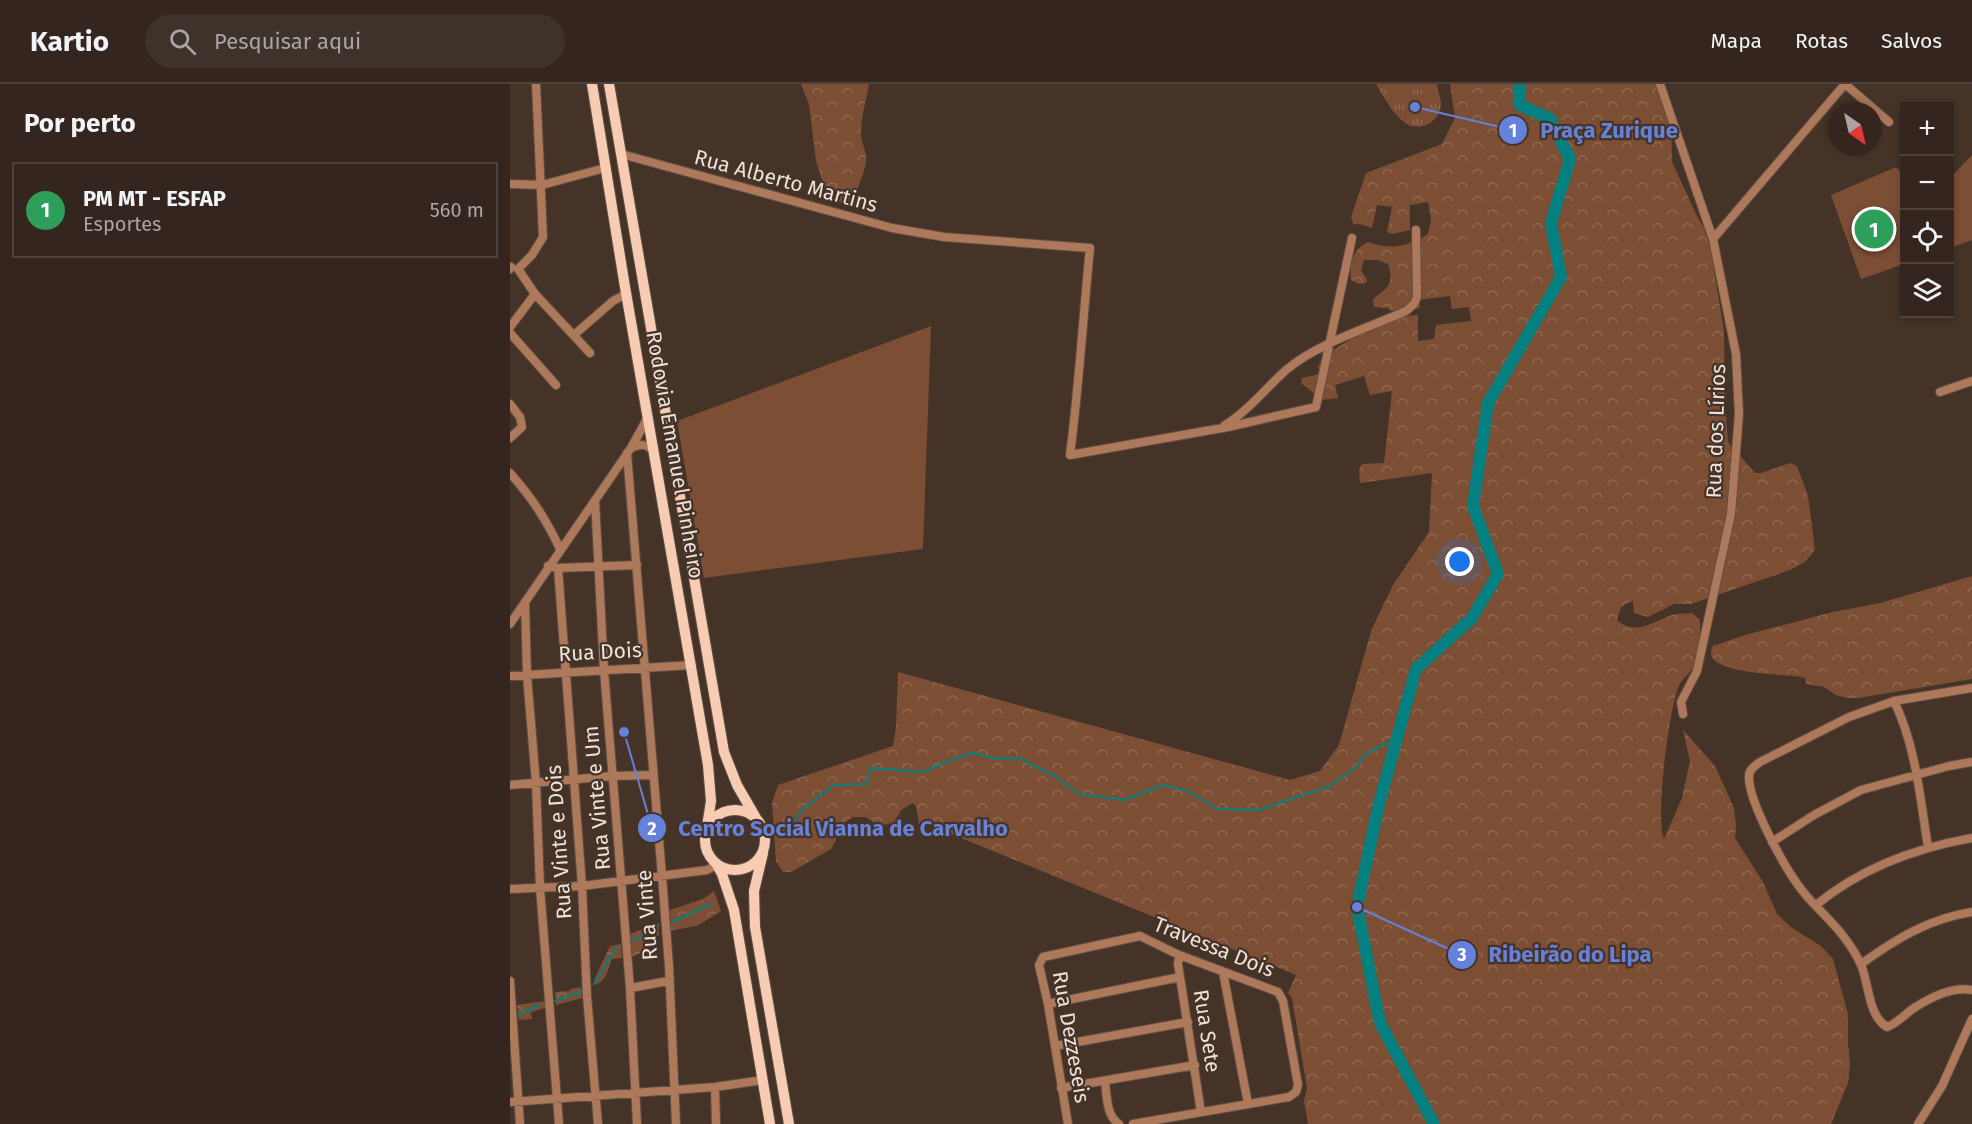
<!DOCTYPE html>
<html lang="pt">
<head>
<meta charset="utf-8">
<style>
  :root { --surface:#34261e; --page:#3f322b; --text:#f1f3f6; --muted:#a9a5a4; --line:#4e433c; --accent:#52cdcc }
  body { margin:0; font-family:"Fira Sans",sans-serif; background:var(--page); color:var(--text) }
  .controls { position:absolute; right:18px; top:18px; display:grid; overflow:hidden; border-radius:0px; box-shadow:0 3px 9px #0003 }
  .controls button { width:54px; height:54px; display:grid; place-items:center; padding:0; border:0; border-bottom:2px solid var(--line); background:var(--surface); color:var(--text); font:30px sans-serif }
  .compass { position:absolute; left:1318px; top:18px; width:54px; height:54px; border-radius:50%; background:var(--surface); box-shadow:0 3px 9px #0003; rotate:146deg }
  .you { position:absolute; left:950px; top:478px; width:21px; height:21px; margin:-15px; border:4px solid #fff; border-radius:50%; background:#1a73e8; box-shadow:0 0 0 9px #1a73e833 }
  .badge { display:grid; place-items:center; width:39px; height:39px; border-radius:50%; background:var(--accent); color:#fff; font-size:20px; font-weight:700 }
  .pin { position:absolute; translate:-50% -50%; border:3px solid #fff; box-shadow:0 2px 6px #0006 }
  .list { margin:0; padding:0; list-style:none }
  h2 { display:flex; justify-content:space-between; align-items:center; height:78px; margin:0; padding:0 24px; font-size:26px }
  h2 small { font-size:20px; font-weight:400; color:var(--muted) }
  .list li { display:grid; grid-template-columns:39px 1fr auto; gap:18px; align-items:center; box-sizing:border-box; height:96px; margin:0 12px 12px; padding:0 12px; border:2px solid var(--line); border-radius:0px }
  .list b { display:block; font-size:22px; white-space:nowrap }
  .list p { margin:0; font-size:20px; white-space:nowrap; color:var(--muted) }
  .list em { font-size:20px; font-style:normal; color:var(--muted) }
  .icon { flex:none; width:33px; height:33px; fill:none; stroke:currentColor; stroke-width:2; stroke-linecap:round; stroke-linejoin:round }
  .map { position:relative; flex:none; width:1462px; height:1040px; overflow:hidden }
  header { display:flex; align-items:center; gap:36px; box-sizing:border-box; height:84px; padding:0 30px; background:var(--surface); border-bottom:2px solid var(--line) }
  header strong { font-size:28px }
  nav { display:flex; gap:33px; margin-inline-start:auto; font-size:21px }
  .search { width:420px; height:54px; background:var(--page); display:flex; align-items:center; gap:15px; box-sizing:border-box; padding:0 21px; border-radius:33px; color:var(--muted); font-size:22px }
  main { display:flex }
  aside { flex:1; background:var(--surface) }
  .map>svg:first-child { display:block }
  .green { fill:#7c4f35 }
  .forest { fill:url(#forest-crowns) }
  .park { fill:url(#park-tufts) }
  .lines { fill:none; stroke-linecap:round; stroke-linejoin:round }
  .stream { stroke:#03807f; stroke-width:2 }
  .river { stroke:#03807f; stroke-width:12 }
  .minor-casing { stroke:#604f44; stroke-width:10 }
  .major-casing { stroke:#604f44; stroke-width:12 }
  .minor { stroke:#ad795a; stroke-width:8 }
  .major { stroke:#f7ccb3; stroke-width:10 }
  .labels { text-anchor:middle; dominant-baseline:central; stroke-width:4.5; stroke-linejoin:round; paint-order:stroke }
  .street-label { font-size:21px; fill:#ede1da; stroke:#453328 }
  .leader { fill:none; stroke:#6681d9; stroke-width:2 }
  .callout-dot { fill:#6681d9; stroke:#453328; stroke-width:2 }
  .mark-label { font-size:18px; text-anchor:middle; font-weight:bold; fill:#fff }
  .callout-label { font-size:22px; text-anchor:middle; font-weight:bold; fill:#6681d9; stroke:#453328; stroke-width:4.5; stroke-linejoin:round; paint-order:stroke }
</style>
</head>
<body>
<header>
<strong>Kartio</strong>
<div class="search"><svg class="icon" aria-label="search" viewBox="0 0 24 24"><circle cx="10" cy="10" r="6"/><path d="M15 15l6 6"/></svg>Pesquisar aqui</div>
<nav><a>Mapa</a><a>Rotas</a><a>Salvos</a></nav>
</header>
<main>
<aside>
<h2>Por perto<small></small></h2>
<ul class="list">
<li><span class="badge" style="background:#2e9e5b">1</span><div><b>PM MT - ESFAP</b><p>Esportes</p></div><em>560 m</em></li>
</ul>
</aside>
<div class="map">
<svg width="1462" height="1040" viewBox="0 0 1462 1040">
  <defs>
    <pattern id="forest-crowns" width="20" height="18" patternUnits="userSpaceOnUse" patternTransform="scale(1.5)"><rect width="20" height="18" fill="#7c4f35"/><path d="M2 6a3 3 0 1 1 6 0M12 15a3 3 0 1 1 6 0" fill="none" stroke="#8f6852"/></pattern>
    <pattern id="park-tufts" width="24" height="20" patternUnits="userSpaceOnUse" patternTransform="scale(1.5)"><rect width="24" height="20" fill="#7c4f35"/><path d="M3 7l-1-3M5 7V3M7 7l1-3M15 17l-1-3M17 17v-4M19 17l1-3" fill="none" stroke="#8f6852"/></pattern>
  </defs>
  <rect width="100%" height="100%" fill="#453328"/>
  <path class="green" d="M 1462,71 L 1462,156 L 1440,164 L 1440,94 Z
    M 1386,83 L 1394,92 L 1394,180 L 1351,195 L 1321,111 Z
    M 421,242 L 413,465 L 194,494 L 167,337 Z"/>
  <path class="forest" d="M 291,0 L 359,0 C 356,17 351,33 351,51 C 352,60 357,69 356,78 C 354,95 343,104 346,122 L 318,115 L 306,77 L 299,20 Z
    M 940,0 L 1151,0 L 1161,25 L 1162,78 L 1186,130 L 1195,146 L 1201,168 L 1214,247 L 1215,321 L 1218,357 L 1224,368 L 1231,373 L 1245,389 L 1251,389 L 1280,379 L 1287,382 L 1298,412 L 1305,466 L 1295,478 L 1280,486 L 1181,520 L 1164,520 L 1138,533 L 1124,529 L 1123,517 C 1111,520 1110,525 1107,536 C 1126,553 1143,537 1162,531 C 1168,529 1175,530 1182,529 L 1190,536 C 1190,548 1192,566 1187,578 C 1183,588 1171,594 1168,604 C 1159,627 1145,734 1154,755 L 1172,714 L 1180,677 L 1173,646 L 1205,682 L 1224,724 L 1226,741 L 1225,754 L 1253,798 L 1267,830 L 1282,844 L 1311,862 L 1323,875 L 1338,930 L 1338,960 L 1340,980 L 1338,999 L 1321,1040 L 798,1040 L 794,1017 L 797,1004 L 782,914 L 778,909 L 786,891 L 424,743 L 409,740 L 406,722 L 403,719 L 391,726 L 385,738 L 369,742 L 356,733 L 343,733 L 334,739 L 326,749 L 326,756 L 321,765 L 281,788 L 273,788 L 266,777 L 262,719 L 268,701 L 383,662 L 386,643 L 388,588 L 780,696 L 810,687 L 829,661 L 861,547 L 883,501 L 919,448 L 922,389 L 850,399 L 849,386 L 852,380 L 874,379 L 882,307 L 860,311 L 854,292 L 825,301 L 828,314 L 812,316 L 791,299 L 792,294 L 810,290 L 808,283 L 815,271 L 841,255 L 886,233 L 908,231 L 908,257 L 924,255 L 926,241 L 961,237 L 959,223 L 942,225 L 940,212 L 909,216 L 910,224 L 881,227 L 877,224 L 864,223 L 863,215 C 879,203 884,200 878,180 L 868,176 L 854,176 L 851,186 L 857,196 L 856,199 L 849,200 L 841,196 C 839,180 842,166 858,158 C 881,166 897,163 918,150 L 921,135 L 918,118 L 900,121 L 900,146 L 882,150 L 877,148 L 882,123 L 867,121 L 862,144 L 847,139 L 844,141 L 841,133 L 856,89 L 932,60 L 945,34 Z
    M 1462,492 L 1462,595 L 1348,614 L 1337,614 L 1326,611 L 1314,603 L 1296,600 L 1295,594 C 1280,589 1186,592 1203,562 L 1235,551 L 1323,528 L 1370,519 Z
    M 204,807 L 211,827 L 189,841 L 161,847 L 160,826 L 193,815 Z
    M 148,839 L 149,851 C 138,857 134,871 122,872 L 120,850 Z
    M 111,860 L 112,874 L 102,875 C 98,885 97,897 85,901 L 84,896 L 100,862 Z
    M 71,903 L 72,914 L 46,921 L 45,908 L 60,907 L 60,905 Z
    M 35,917 L 35,924 L 21,928 L 22,935 L 9,936 L 7,921 Z"/>
  <path class="park" d="M 866,0 L 927,0 C 928,6 930,13 931,19 C 931,38 909,50 894,38 C 882,29 874,13 866,0 Z"/>
  <g class="lines">
    <path class="stream" d="M 269,745 L 280,742 L 293,725 L 324,701 L 356,700 L 361,684 L 411,688 L 461,669 L 489,675 L 508,674 L 545,692 L 568,710 L 615,716 L 652,701 L 678,707 L 707,725 L 749,726 L 820,702 L 846,683 L 854,671 L 887,654
      M 162,838 L 201,820
      M 118,860 L 149,841
      M 84,900 L 107,863
      M 45,917 L 72,907
      M 6,932 L 29,921"/>
    <path class="river" d="M 924,1040 L 870,939 L 847,823 L 869,720 L 906,585 L 962,534 L 988,490 L 963,422 L 978,319 L 1051,193 L 1041,139 L 1060,75 L 1040,35 L 1010,21 L 1009,0"/>
    <g class="minor-casing">
      <path id="minor" d="M 1150,0 L 1203,155 L 1226,270 L 1229,330 L 1221,430 L 1187,587 L 1171,618 L 1173,630
        M 1335,0 L 1379,38
        M 111,70 L 382,144 L 434,153 L 580,164 C 573,233 569,302 560,371 L 718,343 L 806,323 L 842,154
        M 0,100 L 32,101 L 95,84
        M 1203,155 L 1335,0
        M 0,185 L 1,183
        M 8,185 L 22,171 L 33,153 L 26,0
        M 8,185 L 25,210 L 80,269
        M 0,243 L 25,210
        M 0,249 L 46,301
        M 64,251 L 103,217 L 116,210
        M 1430,308 L 1462,297
        M 0,320 L 10,333 L 12,343 L 0,354
        M 714,342 C 738,327 755,305 776,286 C 808,259 858,244 896,227 L 904,220 L 907,213 L 906,146
        M 121,364 C 131,359 137,360 144,368
        M 117,369 L 152,792 L 159,882 L 166,1040
        M 0,389 C 22,414 36,435 50,465
        M 85,416 L 94,586 L 120,904 L 127,1040
        M 38,482 L 48,484 L 72,802 L 77,912 L 88,1040
        M 48,484 L 127,481
        M 15,518 L 17,591 L 26,699 L 30,804 L 49,1040
        M 0,540 L 121,364 L 138,333
        M 0,592 L 182,581
        M 1462,604 L 1384,617 L 1339,633 L 1250,678 C 1245,682 1239,685 1239,692 C 1238,717 1273,780 1288,801 C 1301,820 1320,834 1334,853 C 1340,861 1347,871 1351,881 C 1359,899 1358,932 1377,943 C 1388,939 1395,930 1404,924 C 1421,913 1442,902 1462,906
        M 1384,617 C 1406,662 1410,714 1418,763
        M 0,701 L 102,692 L 143,691
        M 1262,758 L 1304,731 L 1351,706 L 1439,682 L 1462,678
        M 0,805 L 72,802 L 197,786 L 207,781
        M 1306,821 C 1350,785 1406,764 1462,754
        M 669,871 L 668,880 L 691,1028
        M 1351,880 C 1386,855 1418,835 1462,828
        M 713,888 L 738,1020
        M 0,897 L 10,1040
        M 120,904 L 158,897
        M 538,920 L 670,893
        M 545,962 L 678,938
        M 595,998 C 597,1011 596,1032 609,1040
        M 205,1003 L 206,1040
        M 551,1004 L 685,981
        M 0,1018 L 205,1003 L 253,996
        M 558,1040 L 538,920 L 529,881 L 533,873 L 630,852 L 669,871 L 768,908 L 773,917 L 788,1001 L 786,1008 L 779,1013 L 623,1040
        M 1408,1040 L 1432,1002 L 1462,935"/>
    </g>
    <g class="major-casing">
      <path id="major" d="M 82,0 L 115,203 L 198,681 L 201,717 L 196,749
        M 99,0 L 214,668 L 227,701 L 246,734
        M195 756a30 30 0 1 1 60 0a30 30 0 1 1-60 0Z
        M 253,769 L 244,807 L 245,843 L 279,1040
        M 207,781 L 212,790 L 224,826 L 260,1040"/>
    </g>
    <use href="#minor" class="minor"/>
    <use href="#major" class="major"/>
  </g>
  <g class="labels">
    <g class="street-label">
      <text transform="translate(276 97) rotate(15)">Rua Alberto Martins</text>
      <text transform="translate(1206 347) rotate(-88)">Rua dos Lírios</text>
      <text transform="translate(165 371) rotate(80)">Rodovia Emanuel Pinheiro</text>
      <text transform="translate(90 568) rotate(-3)">Rua Dois</text>
      <text transform="translate(87 714) rotate(-95)">Rua Vinte e Um</text>
      <text transform="translate(49 758) rotate(-94)">Rua Vinte e Dois</text>
      <text transform="translate(137 831) rotate(-94)">Rua Vinte</text>
      <text transform="translate(704 863) rotate(22)">Travessa Dois</text>
      <text transform="translate(697 947) rotate(81)">Rua Sete</text>
      <text transform="translate(561 953) rotate(80)">Rua Dezzeseis</text>
    </g>
  </g>
  <path class="leader" d="M905 23L1003 46M114 648L142 744M847 823L952 871"/>
  <g class="callout-dot">
    <circle cx="905" cy="23" r="6"/>
    <circle cx="114" cy="648" r="6"/>
    <circle cx="847" cy="823" r="6"/>
    <circle cx="1003" cy="46" r="15"/>
    <circle cx="142" cy="744" r="15"/>
    <circle cx="952" cy="871" r="15"/>
  </g>
  <g class="mark-label">
    <text x="1003" y="53">1</text>
    <text x="142" y="751">2</text>
    <text x="952" y="877">3</text>
  </g>
  <g class="callout-label">
    <text x="1099" y="54">Praça Zurique</text>
    <text x="333" y="752">Centro Social Vianna de Carvalho</text>
    <text x="1060" y="878">Ribeirão do Lipa</text>
  </g>
</svg>
<div class="controls">
<button>+</button>
<button>−</button>
<button><svg class="icon" aria-label="locate" viewBox="0 0 24 24"><circle cx="12" cy="12" r="6"/><path d="M12 2v4M12 18v4M2 12h4M18 12h4"/></svg></button>
<button><svg class="icon" aria-label="layers" viewBox="0 0 24 24"><path d="M12 4l9 5-9 5-9-5zM3 14l9 5 9-5"/></svg></button>
</div>
<svg class="compass" viewBox="-18 -18 36 36"><path d="M0-13l5 13h-10z" fill="#e53935"/><path d="M0 13l5-13h-10z" fill="#a9a5a4"/></svg>
<div class="you"></div>
<div class="pin badge" style="left:1364px;top:145px;background:#2e9e5b">1</div>
</div>
</main>
</body>
</html>
